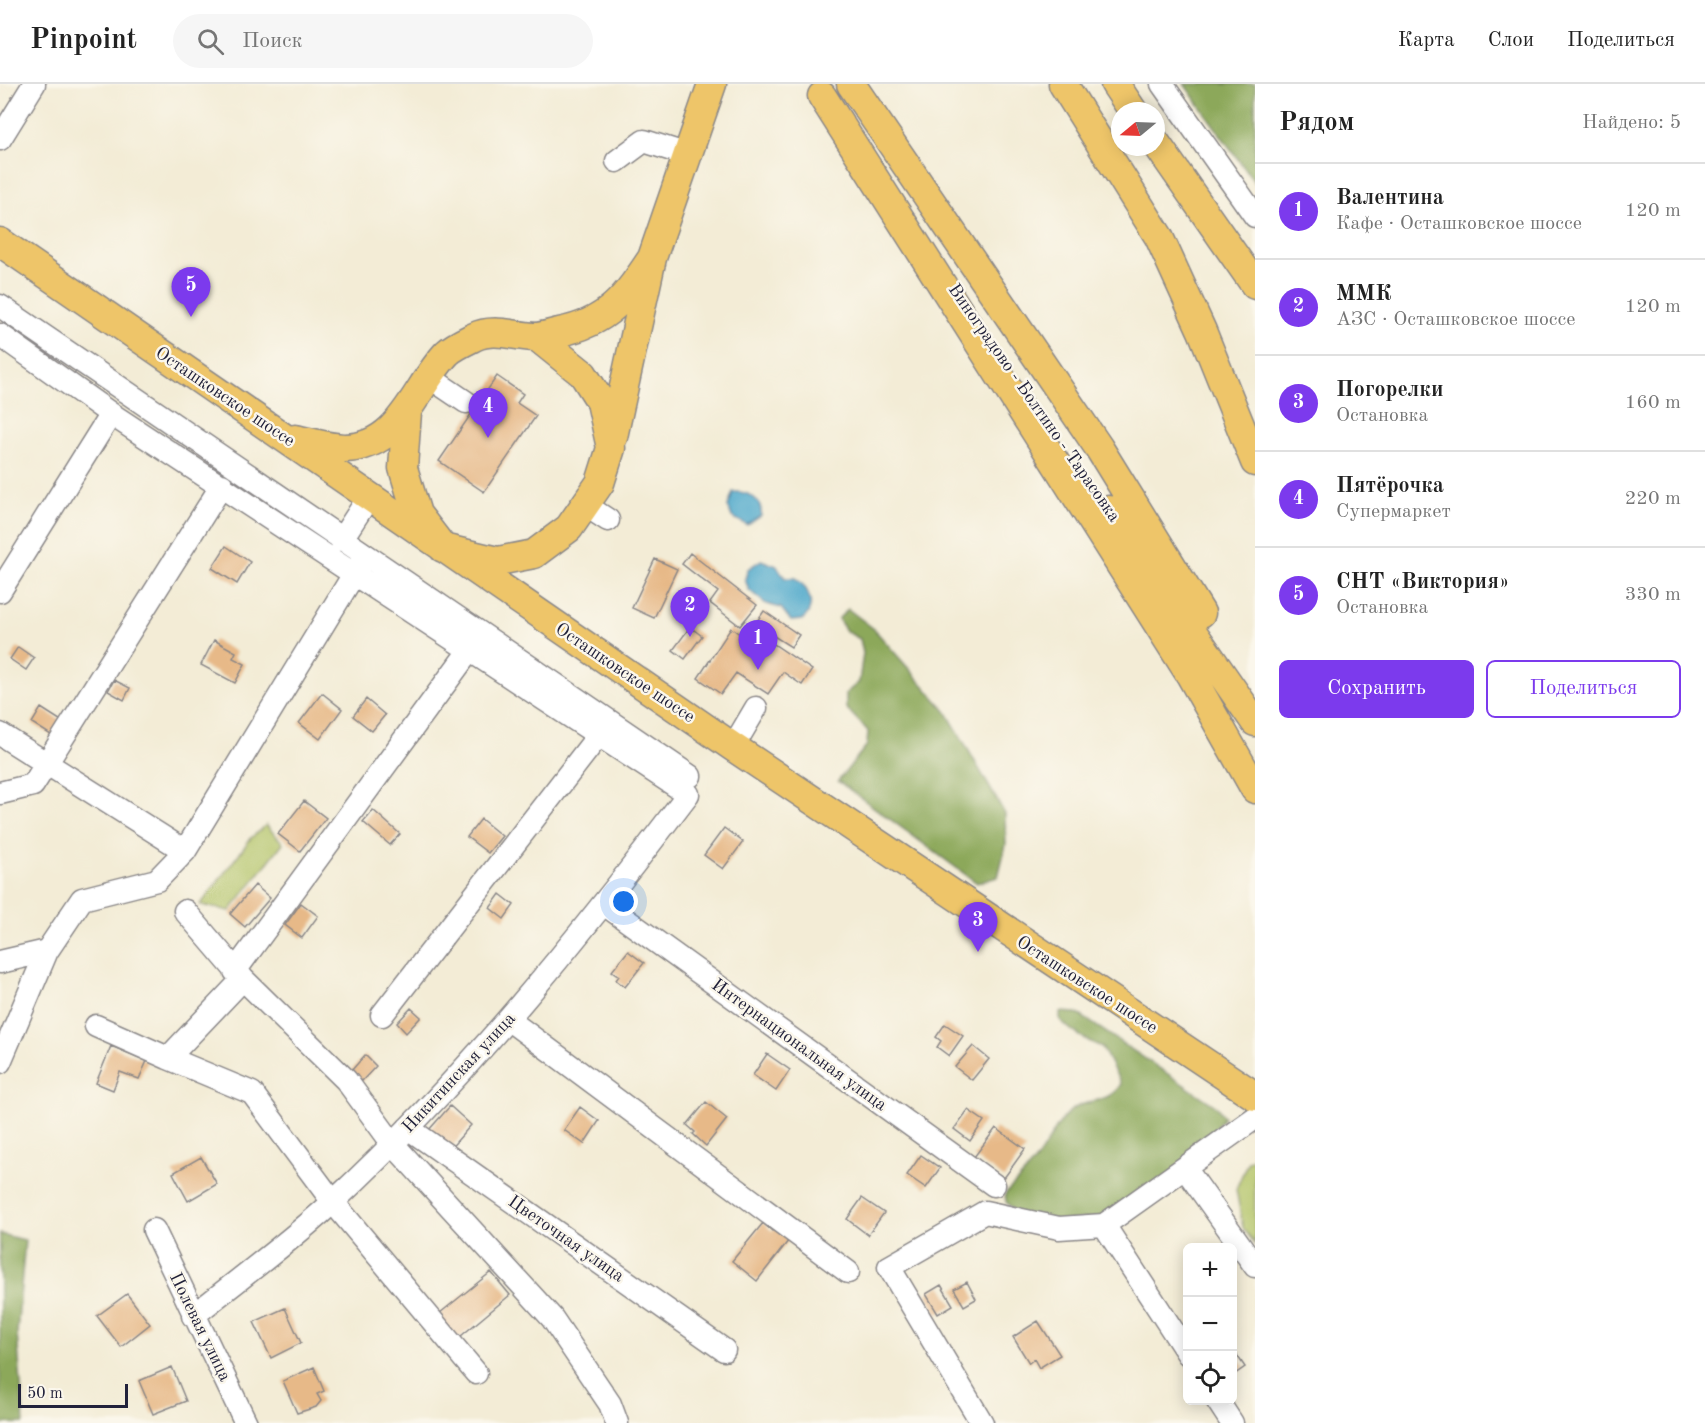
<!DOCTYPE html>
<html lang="ru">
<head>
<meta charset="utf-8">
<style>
  :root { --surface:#fff; --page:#f6f6f6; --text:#222; --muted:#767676; --line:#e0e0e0; --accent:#7c3aed }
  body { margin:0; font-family:"Old Standard TT",serif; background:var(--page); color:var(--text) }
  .controls { position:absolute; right:18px; bottom:18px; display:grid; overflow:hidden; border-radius:9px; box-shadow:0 3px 15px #0003 }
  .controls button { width:54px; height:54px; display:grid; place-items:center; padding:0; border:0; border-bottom:2px solid var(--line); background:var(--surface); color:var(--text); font:30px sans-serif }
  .compass { position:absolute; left:1111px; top:18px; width:54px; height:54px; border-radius:50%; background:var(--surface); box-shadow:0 3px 15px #0003; rotate:251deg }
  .scale { position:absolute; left:18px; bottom:15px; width:110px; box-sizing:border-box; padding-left:6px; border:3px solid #22223b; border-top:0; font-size:16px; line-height:21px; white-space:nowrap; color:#22223b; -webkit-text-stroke:4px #fbf7ec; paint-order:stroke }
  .you { position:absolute; left:624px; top:818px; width:21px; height:21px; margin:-15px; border:4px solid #fff; border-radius:50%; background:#1a73e8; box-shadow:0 0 0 9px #1a73e833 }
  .badge { display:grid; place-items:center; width:39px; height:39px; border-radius:50%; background:var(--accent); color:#fff; font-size:20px; font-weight:700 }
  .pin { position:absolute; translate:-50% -50px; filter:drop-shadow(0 2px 3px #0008) }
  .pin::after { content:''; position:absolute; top:32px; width:21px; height:18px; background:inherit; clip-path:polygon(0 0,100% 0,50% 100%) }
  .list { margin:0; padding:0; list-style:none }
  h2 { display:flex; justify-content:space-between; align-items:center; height:78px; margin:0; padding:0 24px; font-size:26px }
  h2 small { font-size:20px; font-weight:400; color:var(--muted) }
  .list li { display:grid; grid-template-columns:39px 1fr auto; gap:18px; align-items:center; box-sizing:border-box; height:96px; padding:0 24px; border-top:2px solid var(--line) }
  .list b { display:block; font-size:22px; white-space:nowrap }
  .list p { margin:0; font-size:20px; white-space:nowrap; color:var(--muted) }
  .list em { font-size:20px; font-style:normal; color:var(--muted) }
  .actions { display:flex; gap:12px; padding:18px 24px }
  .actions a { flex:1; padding:14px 0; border:2px solid var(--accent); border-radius:9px; text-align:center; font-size:21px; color:var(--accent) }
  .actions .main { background:var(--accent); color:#fff }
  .icon { flex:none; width:33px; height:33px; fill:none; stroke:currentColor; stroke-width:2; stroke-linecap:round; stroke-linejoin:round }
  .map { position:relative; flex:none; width:1255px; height:1339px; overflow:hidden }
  header { display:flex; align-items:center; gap:36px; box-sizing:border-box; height:84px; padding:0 30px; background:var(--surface); border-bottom:2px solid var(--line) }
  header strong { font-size:28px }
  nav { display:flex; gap:33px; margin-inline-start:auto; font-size:21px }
  .search { width:420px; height:54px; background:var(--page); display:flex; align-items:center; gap:15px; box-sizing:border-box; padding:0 21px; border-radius:33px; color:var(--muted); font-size:22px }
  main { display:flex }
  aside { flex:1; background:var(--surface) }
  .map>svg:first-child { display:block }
  .green { fill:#b1c265; stroke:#6a7250; stroke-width:1.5 }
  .forest { fill:#8ca85a; stroke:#57654a; stroke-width:1.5 }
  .water { fill:#4da8cb; stroke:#386583; stroke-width:1.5 }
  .building { fill:#e7b988 }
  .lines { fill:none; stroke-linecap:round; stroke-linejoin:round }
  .minor-casing { stroke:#8a8788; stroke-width:25 }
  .major-casing { stroke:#8a8788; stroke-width:31 }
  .minor { stroke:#fff; stroke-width:22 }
  .major { stroke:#eec569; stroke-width:28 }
  .labels { text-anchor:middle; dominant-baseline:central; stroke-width:5; stroke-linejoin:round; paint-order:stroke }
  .street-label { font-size:18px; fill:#22223b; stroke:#fbf7ec }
</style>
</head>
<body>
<header>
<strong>Pinpoint</strong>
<div class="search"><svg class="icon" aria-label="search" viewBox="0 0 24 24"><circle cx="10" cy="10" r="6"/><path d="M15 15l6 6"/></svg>Поиск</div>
<nav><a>Карта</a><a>Слои</a><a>Поделиться</a></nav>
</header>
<main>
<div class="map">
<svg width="1255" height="1339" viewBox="0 0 1255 1339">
  <rect width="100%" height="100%" fill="#fbf7ec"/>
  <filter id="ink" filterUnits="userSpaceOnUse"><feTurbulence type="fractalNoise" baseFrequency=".0167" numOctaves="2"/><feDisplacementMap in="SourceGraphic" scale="12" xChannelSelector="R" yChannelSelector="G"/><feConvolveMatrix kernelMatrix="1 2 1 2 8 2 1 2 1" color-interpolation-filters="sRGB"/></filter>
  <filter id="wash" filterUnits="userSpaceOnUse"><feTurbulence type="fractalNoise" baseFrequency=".008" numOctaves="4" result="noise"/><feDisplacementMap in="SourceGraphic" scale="24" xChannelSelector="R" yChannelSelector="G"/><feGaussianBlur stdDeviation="1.35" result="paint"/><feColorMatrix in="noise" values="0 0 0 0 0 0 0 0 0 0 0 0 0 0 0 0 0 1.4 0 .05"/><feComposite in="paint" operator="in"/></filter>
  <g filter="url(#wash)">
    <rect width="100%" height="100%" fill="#f3ecd6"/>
    <path class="green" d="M 266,741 L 283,759 L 230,827 L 200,821 L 251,754 Z
      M 1255,1074 L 1255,1160 L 1243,1144 L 1236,1105 L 1248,1077 Z"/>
    <path class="forest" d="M 1184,0 L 1255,0 L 1255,99 Z
      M 848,525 L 874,545 L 946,627 L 1005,730 L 1006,761 L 998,793 L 977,799 L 838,697 L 867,661 L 868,647 L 846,624 L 846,609 L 859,598 L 863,569 L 860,555 L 847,548 L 838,535 Z
      M 1060,928 L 1076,929 L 1083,933 L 1217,1023 L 1224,1033 L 1215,1045 L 1206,1074 L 1104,1133 L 1055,1138 L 1017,1130 L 1006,1118 L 1005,1110 C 1015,1099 1027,1088 1036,1076 C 1047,1062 1054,1043 1067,1030 C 1083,1013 1108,1022 1121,1000 L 1102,963 C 1086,957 1072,948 1060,936 Z
      M 0,1150 L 25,1156 L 17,1249 L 24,1339 L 0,1339 Z"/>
    <path class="water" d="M 733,408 C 748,407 763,415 761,432 L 747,441 L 732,433 L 728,422 Z
      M 761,476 L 777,482 L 785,494 L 795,494 C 810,504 817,524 802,536 L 791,537 L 781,524 L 766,520 L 749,506 L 745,495 L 748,485 Z"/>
    <g id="blocks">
      <path class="building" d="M 497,292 L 523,310 L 517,319 L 536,332 L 484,408 L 439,377 Z
        M 226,462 L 250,478 L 237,500 L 212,484 Z
        M 690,469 L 757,521 L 740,542 L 710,519 L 718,508 L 682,480 Z
        M 655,475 L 677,485 L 654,534 L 632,524 Z
        M 764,527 L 799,551 L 791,563 L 755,540 Z
        M 690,543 L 702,552 L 685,575 L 673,566 Z
        M 731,544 L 750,557 L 756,548 L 812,586 L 802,601 L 783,588 L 768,610 L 736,589 L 721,610 L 698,594 Z
        M 214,556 L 236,568 L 233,574 L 245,580 L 235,599 L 201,581 Z
        M 18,563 L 34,574 L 26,586 L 10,575 Z
        M 114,596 L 130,604 L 124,616 L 108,607 Z
        M 322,609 L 342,625 L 320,655 L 299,639 Z
        M 366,615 L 385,631 L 372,647 L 353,632 Z
        M 41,624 L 63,638 L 54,653 L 32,639 Z
        M 304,717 L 326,734 L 300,767 L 278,750 Z
        M 373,726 L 400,750 L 390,761 L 363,738 Z
        M 481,735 L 502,752 L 488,769 L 467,753 Z
        M 724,744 L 743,758 L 723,785 L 704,771 Z
        M 255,801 L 270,814 L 245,843 L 230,830 Z
        M 500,810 L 514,821 L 504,835 L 490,824 Z
        M 301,819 L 318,832 L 302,854 L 285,841 Z
        M 628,867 L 644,879 L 625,903 L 616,896 L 619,892 L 612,887 Z
        M 411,924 L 421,933 L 406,949 L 397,939 Z
        M 945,940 L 963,952 L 949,972 L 937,963 L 941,957 L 936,953 Z
        M 111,962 L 147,977 L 139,995 L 120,988 L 113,1006 L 96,999 Z
        M 973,962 L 989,975 L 972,996 L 955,983 Z
        M 767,970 L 790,986 L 776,1007 L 753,991 Z
        M 365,971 L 376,982 L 362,997 L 351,987 Z
        M 706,1018 L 727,1035 L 706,1062 L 693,1050 L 695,1048 L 687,1041 Z
        M 450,1022 L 471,1041 L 449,1066 L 428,1047 Z
        M 580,1023 L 599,1037 L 584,1060 L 564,1046 Z
        M 968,1026 L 984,1037 L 970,1057 L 954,1045 Z
        M 996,1044 L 1025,1065 L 1004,1094 L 974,1073 Z
        M 921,1071 L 940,1084 L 926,1104 L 907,1091 Z
        M 201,1073 L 217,1100 L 188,1117 L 173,1089 Z
        M 862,1114 L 884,1129 L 868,1151 L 847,1135 Z
        M 763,1139 L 772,1147 L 777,1140 L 792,1152 L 757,1197 L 732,1177 Z
        M 491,1188 L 510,1211 L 455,1257 L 435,1233 Z
        M 967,1198 L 976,1215 L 964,1222 L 954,1205 Z
        M 941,1201 L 953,1221 L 938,1230 L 926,1210 Z
        M 127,1210 L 150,1240 L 121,1263 L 97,1232 Z
        M 285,1224 L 301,1259 L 271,1274 L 254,1238 Z
        M 1038,1237 L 1060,1271 L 1039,1284 L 1034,1275 L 1029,1279 L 1013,1253 Z
        M 1232,1264 L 1245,1283 L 1232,1292 Z
        M 172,1283 L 186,1317 L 153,1330 L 139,1297 Z
        M 314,1283 L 324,1307 L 317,1310 L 321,1317 L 316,1323 L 297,1329 L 283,1297 Z"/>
    </g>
  </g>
  <g filter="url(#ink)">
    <use href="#blocks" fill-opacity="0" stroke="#8a8788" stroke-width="1.5"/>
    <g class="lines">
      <g class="minor-casing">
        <path id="minor" d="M 1162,0 L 1255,132
          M 0,55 L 34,0
          M 617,77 L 644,57 L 688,71
          M 0,222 L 690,692
          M 0,251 L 111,330 L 688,710 C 579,854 466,994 334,1117 C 290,1158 240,1194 193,1232
          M 429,293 L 466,318
          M 585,421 L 608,436
          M 341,456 L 369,413
          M 0,507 L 111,330
          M 0,650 L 185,767
          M 733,663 L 756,624
          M 0,709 L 33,701 L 222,401
          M 604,820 L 994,1101
          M 185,827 L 243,895 L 346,996 L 392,1059 L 552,1234 L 610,1320 L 617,1339
          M 0,878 L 47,867
          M 235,887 L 469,567
          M 243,895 L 168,974 L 252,1009 L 333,1118 L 476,1289
          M 382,931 L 598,652
          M 509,936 L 848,1188
          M 96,942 L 168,974
          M 0,978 L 47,867 L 82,815 L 157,796 L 185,767 L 362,477
          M 408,1044 L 724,1266
          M 1185,1084 L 1255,1182
          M 1104,1141 L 1255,1034
          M 1104,1141 L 1188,1270
          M 154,1146 L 246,1339
          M 1217,1316 L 1232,1339
          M 982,1339 L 889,1183 L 985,1128 L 1059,1144 L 1104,1141"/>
      </g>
      <g class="major-casing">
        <path id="major" d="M 851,0 L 1099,364 L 1201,529
          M 1063,0 L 1159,153 L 1202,247 L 1255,378
          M 1115,0 L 1133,27
          M 822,12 L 1191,592 L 1255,705
          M 1156,59 L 1255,201
          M 0,158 L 733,663 L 1255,1012
          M 407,328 L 403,384 L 417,430 L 443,464 L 498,477 L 534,470 L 569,444 L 600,399 L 611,364 L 601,318 L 583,290 L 537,253
          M 613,353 L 652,174 L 712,0
          M 295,355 C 311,358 329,364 345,364 C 401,363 414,304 447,269 C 453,263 466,257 474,253 C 494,243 517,253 537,253 C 544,252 552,250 559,248 C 608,239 626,213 652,174
          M 1108,426 L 1255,638"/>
      </g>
      <use href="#minor" class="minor"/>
      <use href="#major" class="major"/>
    </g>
  </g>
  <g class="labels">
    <g class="street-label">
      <text transform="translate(225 313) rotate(34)">Осташковское шоссе</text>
      <text transform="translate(1034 319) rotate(55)">Виноградово - Болтино - Тарасовка</text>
      <text transform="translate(625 589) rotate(34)">Осташковское шоссе</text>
      <text transform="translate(1087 901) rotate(33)">Осташковское шоссе</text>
      <text transform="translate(799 961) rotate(36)">Интернациональная улица</text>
      <text transform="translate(459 989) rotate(-47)">Никитинская улица</text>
      <text transform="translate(566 1155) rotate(35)">Цветочная улица</text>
      <text transform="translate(200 1243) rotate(64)">Полевая улица</text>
    </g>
  </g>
</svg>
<div class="controls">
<button>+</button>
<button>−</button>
<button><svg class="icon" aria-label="locate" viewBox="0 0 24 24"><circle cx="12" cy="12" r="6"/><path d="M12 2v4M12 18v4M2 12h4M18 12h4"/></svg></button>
</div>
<svg class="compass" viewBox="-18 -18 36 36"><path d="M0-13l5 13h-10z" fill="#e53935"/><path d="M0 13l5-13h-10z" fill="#767676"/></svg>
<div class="scale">50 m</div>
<div class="you"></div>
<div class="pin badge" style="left:758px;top:586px">1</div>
<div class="pin badge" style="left:690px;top:553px">2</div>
<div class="pin badge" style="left:978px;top:868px">3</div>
<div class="pin badge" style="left:488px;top:354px">4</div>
<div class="pin badge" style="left:191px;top:233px">5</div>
</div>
<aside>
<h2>Рядом<small>Найдено: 5</small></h2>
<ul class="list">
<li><span class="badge">1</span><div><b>Валентина</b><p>Кафе · Осташковское шоссе</p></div><em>120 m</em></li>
<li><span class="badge">2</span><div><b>ММК</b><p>АЗС · Осташковское шоссе</p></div><em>120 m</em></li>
<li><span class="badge">3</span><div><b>Погорелки</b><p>Остановка</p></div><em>160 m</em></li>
<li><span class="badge">4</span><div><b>Пятёрочка</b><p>Супермаркет</p></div><em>220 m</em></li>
<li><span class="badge">5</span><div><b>СНТ «Виктория»</b><p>Остановка</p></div><em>330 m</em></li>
</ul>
<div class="actions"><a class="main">Сохранить</a><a>Поделиться</a></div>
</aside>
</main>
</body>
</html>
